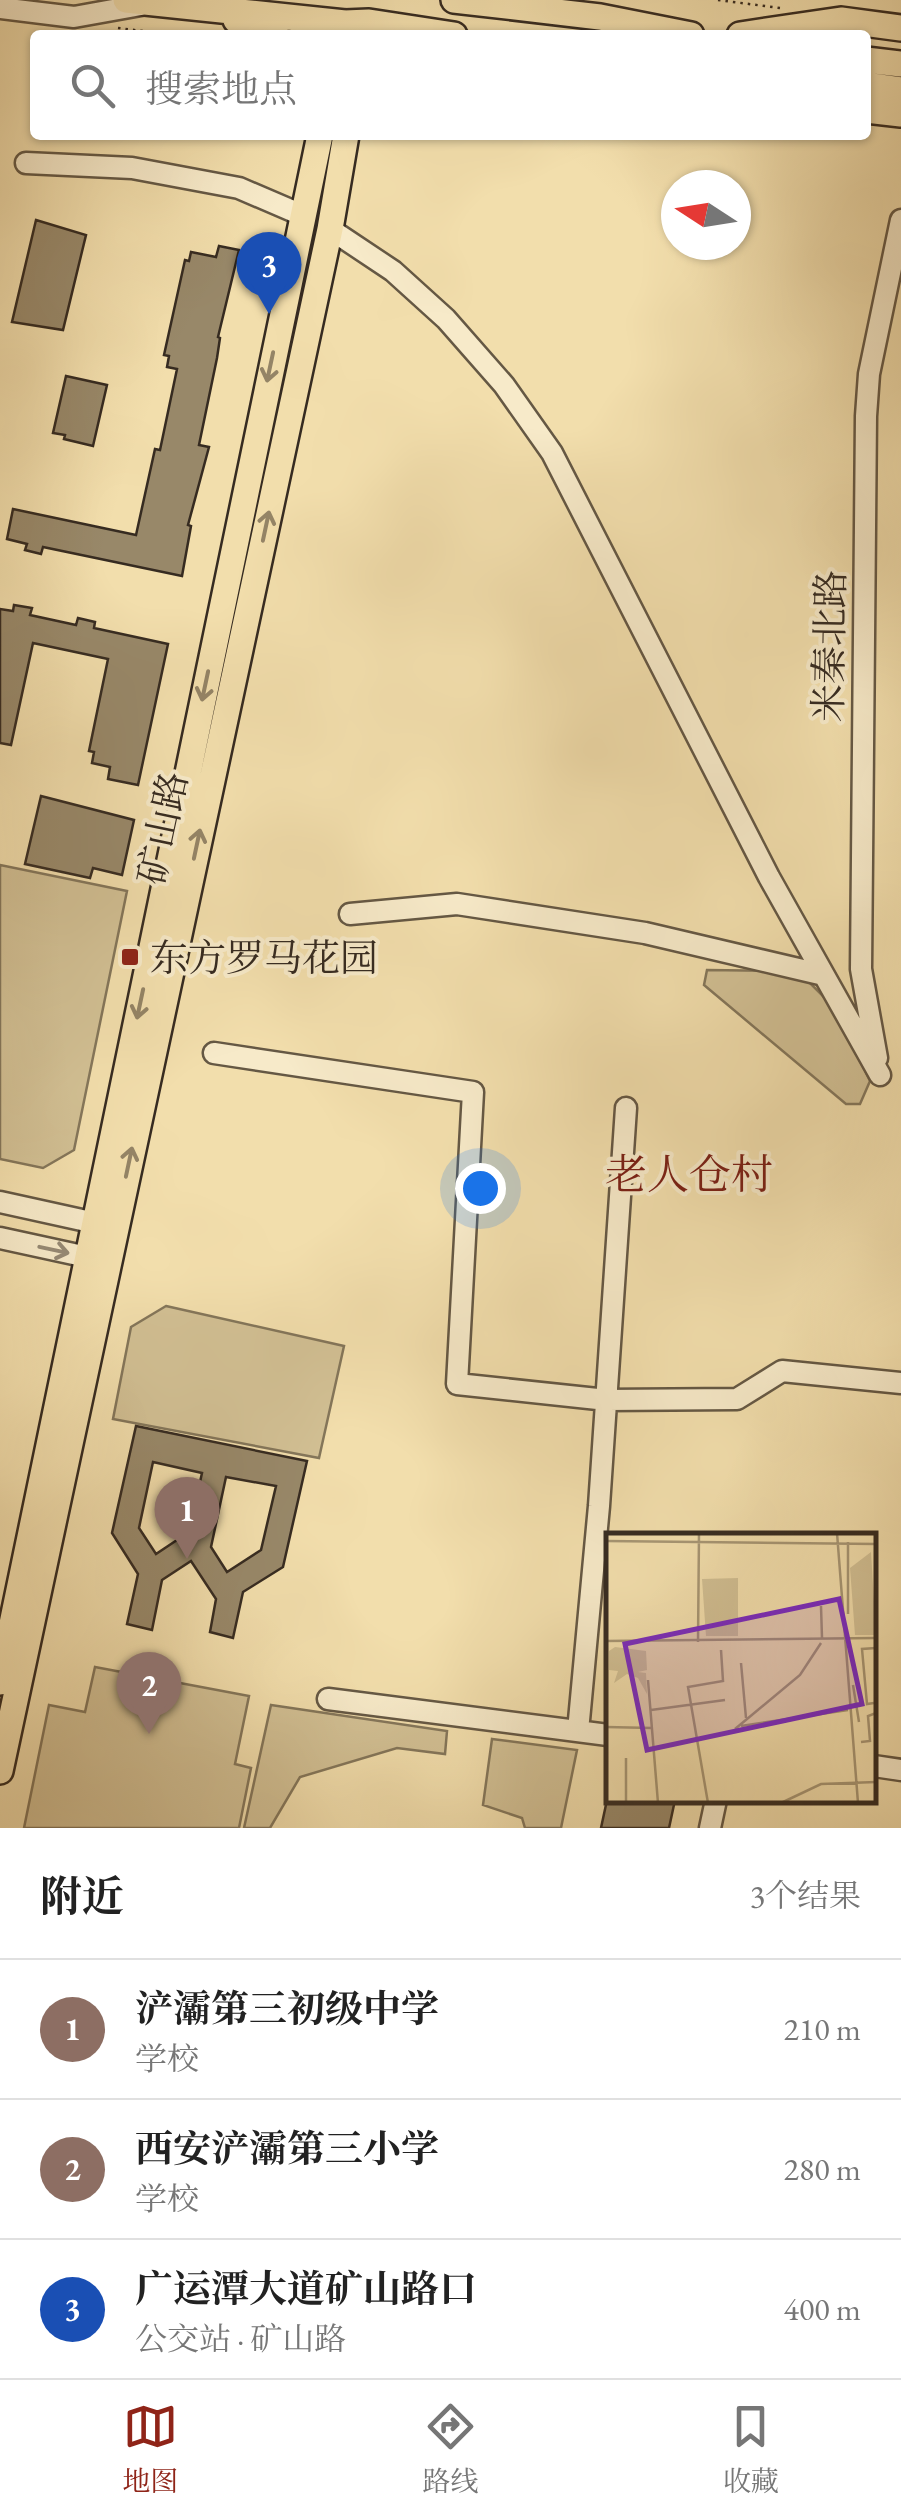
<!DOCTYPE html>
<html lang="zh">
<head>
<meta charset="utf-8">
<style>
  :root { --surface:#fff; --page:#f6f6f6; --text:#222; --muted:#767676; --line:#e0e0e0; --accent:#8f2418 }
  body { margin:0; font-family:"EB Garamond","Noto Serif SC",serif; background:var(--page); color:var(--text) }
  .compass { position:absolute; left:661px; top:170px; width:90px; height:90px; border-radius:50%; background:var(--surface); box-shadow:0 2px 8px #0004; rotate:282deg }
  .you { position:absolute; left:480px; top:1188px; width:35px; height:35px; margin:-25px; border:8px solid #fff; border-radius:50%; background:#1a73e8; box-shadow:0 0 0 15px #1a73e833 }
  .badge { display:grid; place-items:center; width:65px; height:65px; border-radius:50%; background:var(--accent); color:#fff; font-size:32px; font-weight:700 }
  .pin { position:absolute; translate:-50% -82px; filter:drop-shadow(0 2px 5px #0008) }
  .pin::after { content:''; position:absolute; top:52px; width:35px; height:30px; background:inherit; clip-path:polygon(0 0,100% 0,50% 100%) }
  .list { margin:0; padding:0; list-style:none }
  h2 { display:flex; justify-content:space-between; align-items:center; height:130px; margin:0; padding:0 40px; font-size:42px }
  h2 small { font-size:32px; font-weight:400; color:var(--muted) }
  .list li { display:grid; grid-template-columns:65px 1fr auto; gap:30px; align-items:center; box-sizing:border-box; height:140px; padding:0 40px; border-top:2px solid var(--line) }
  .list b { display:block; font-size:38px; white-space:nowrap }
  .list p { margin:0; font-size:32px; white-space:nowrap; color:var(--muted) }
  .list em { font-size:32px; font-style:normal; color:var(--muted) }
  .icon { flex:none; width:55px; height:55px; fill:none; stroke:currentColor; stroke-width:2; stroke-linecap:round; stroke-linejoin:round }
  .map { position:relative; flex:none; width:901px; height:1828px; overflow:hidden }
  .search { position:absolute; background:var(--surface); box-shadow:0 2px 8px #0004; left:30px; right:30px; top:30px; height:110px; display:flex; align-items:center; gap:25px; box-sizing:border-box; padding:0 35px; border-radius:10px; color:var(--muted); font-size:38px }
  .sheet { height:550px; background:var(--surface) }
  nav { display:flex; justify-content:space-around; align-items:center; box-sizing:border-box; height:140px; border-top:2px solid var(--line); background:var(--surface); font-size:28px; color:var(--muted) }
  nav a { display:grid; justify-items:center; gap:5px }
  nav .on { color:var(--accent) }
  .map>svg:first-child { display:block }
  .green { fill:#d2c094; stroke:#84765a; stroke-width:2.5 }
  .building { fill:#988869; stroke:#362b21; stroke-width:2.5; fill-rule:evenodd }
  .lines { fill:none; stroke-linecap:round; stroke-linejoin:round }
  .minor-casing { stroke:#655844; stroke-width:25 }
  .major-casing { stroke:#362b21; stroke-width:30 }
  .path { stroke:#362b21; stroke-width:2.5; stroke-dasharray:2.5 5; stroke-linecap:butt }
  .minor { stroke:#f7eac9; stroke-width:20 }
  .major { stroke:#f2deac; stroke-width:25 }
  .oneway { stroke:#948466 }
  .oneway2 { stroke:#968a75 }
  .poi-dot { fill:#8f2418; stroke:#f7eac9; stroke-width:4 }
  .labels { text-anchor:middle; dominant-baseline:central; stroke-width:8; stroke-linejoin:round; paint-order:stroke }
  .street-label { font-size:38px; fill:#362b21; stroke:#f7eac9 }
  .poi-label { font-size:38px; fill:#362b21; stroke:#f7eac9; text-anchor:start }
  .quarter-label { font-size:42px; fill:#7a1f14; stroke:#f7eac9 }
  .inset-road { fill:none; stroke:#a79674; stroke-width:2.5 }
  .view { fill:#7b2cbf; fill-opacity:0.15; stroke:#7b2cbf; stroke-width:5 }
  .inset-edge { fill:none; stroke:#362b21; stroke-width:5 }
</style>
</head>
<body>
<div class="map">
<svg width="901" height="1828" viewBox="0 0 901 1828">
  <rect width="100%" height="100%" fill="#f2deac"/>
  <filter id="stains"><feTurbulence type="fractalNoise" baseFrequency=".002" numOctaves="4"/><feColorMatrix values="0 0 0 0 .2 0 0 0 0 .09 0 0 0 0 .02 0 0 0 .5 -.17"/></filter>
  <radialGradient id="worn" r=".72"><stop offset=".6" stop-color="#630" stop-opacity="0"/><stop offset="1" stop-color="#630" stop-opacity=".3"/></radialGradient>
  <path class="green" d="M 0,865 L 127,891 L 74,1150 L 43,1168 L 0,1159 Z
    M 707,970 L 798,971 L 832,1005 L 870,1081 L 860,1104 L 846,1104 L 704,985 Z
    M 166,1306 L 344,1346 L 319,1458 L 113,1419 L 131,1327 Z
    M 95,1667 L 249,1696 L 235,1764 L 251,1768 L 239,1828 L 24,1828 L 49,1705 L 85,1712 Z
    M 271,1705 L 447,1731 L 445,1754 L 397,1748 L 300,1777 L 270,1828 L 244,1828 Z
    M 492,1739 L 577,1750 L 561,1828 L 525,1828 L 522,1818 L 483,1805 Z"/>
  <path class="building" d="M 36,220 L 86,235 L 63,330 L 12,322 Z
    M 219,246 L 239,250 L 218,337 L 220,338 L 217,358 L 199,445 L 209,447 L 188,525 L 191,526 L 182,576 L 43,547 L 41,554 L 25,550 L 27,544 L 7,539 L 13,509 L 136,535 L 155,449 L 160,450 L 177,369 L 167,367 L 169,356 L 164,355 L 185,260 L 189,261 L 191,252 L 216,257 Z
    M 66,376 L 107,385 L 93,446 L 64,439 L 65,435 L 53,433 Z
    M 14,605 L 32,608 L 30,615 L 76,625 L 78,618 L 95,622 L 94,628 L 168,644 L 138,785 L 108,779 L 110,767 L 92,763 L 94,752 L 89,751 L 108,659 L 33,643 L 11,745 L 0,743 L 0,609 L 13,611 Z
    M 41,796 L 134,820 L 122,875 L 93,868 L 90,878 L 25,864 Z
    M 136,1426 L 307,1461 L 283,1567 L 243,1592 L 233,1638 L 210,1632 L 216,1599 L 191,1561 L 162,1580 L 152,1630 L 127,1624 L 138,1574 L 112,1533 ZM 153,1462 L 202,1473 L 189,1532 L 156,1554 L 139,1528 ZM 226,1477 L 276,1486 L 261,1550 L 227,1572 L 211,1547 Z
    M 607,1800 L 675,1800 L 669,1828 L 601,1828 Z"/>
  <g class="lines">
    <g class="minor-casing">
      <path id="minor" d="M 0,8 L 74,17 L 141,5
        M 26,163 L 132,168 L 239,188 L 302,215
        M 330,229 L 393,271 L 446,319 L 504,385 L 552,453 L 769,877 L 880,1075
        M 350,914 L 457,904 L 645,933 L 824,975
        M 214,1053 L 473,1092 L 457,1384 L 607,1400 L 737,1399 L 782,1371 L 901,1383
        M 877,1058 L 861,969 L 866,416 L 869,374 L 901,220
        M 0,1202 L 109,1226
        M 0,1238 L 101,1260
        M 328,1699 L 608,1735
        M 578,1731 L 599,1506 L 626,1108
        M 874,1766 L 901,1770
        M 710,1828 L 716,1800"/>
    </g>
    <g class="major-casing">
      <path id="major" d="M 126,0 L 345,23 L 369,22 L 454,35
        M 454,0 L 600,17 L 691,35
        M 236,20 L 276,35
        M 740,35 L 841,20 L 901,28
        M 866,60 L 901,64
        M 866,85 L 901,90
        M 866,110 L 901,114
        M 0,1682 L 320,135
        M 0,1771 L 330,229 L 346,135"/>
    </g>
    <path class="path" d="M 718,0 L 780,8
      M 118,28 L 175,35"/>
    <use href="#minor" class="minor"/>
    <use href="#major" class="major"/>
  </g>
  <defs><path id="oneway-shaft" d="M-6 0H5M1.5-3L5.5 0L1.5 3" fill="none" stroke-width="1.6" stroke-linecap="round" stroke-linejoin="round" transform="scale(2.5)"/></defs>
  <g class="oneway">
    <use href="#oneway-shaft" transform="translate(270 367) rotate(102)"/>
    <use href="#oneway-shaft" transform="translate(266 526) rotate(-78)"/>
    <use href="#oneway-shaft" transform="translate(205 686) rotate(102)"/>
    <use href="#oneway-shaft" transform="translate(197 844) rotate(-78)"/>
    <use href="#oneway-shaft" transform="translate(140 1004) rotate(102)"/>
    <use href="#oneway-shaft" transform="translate(129 1162) rotate(-78)"/>
  </g>
  <use class="oneway2" href="#oneway-shaft" transform="translate(54 1250) rotate(12)"/>
  <rect class="poi-dot" x="120" y="947" width="20" height="20" rx="5"/>
  <g class="labels">
    <g class="street-label">
      <text transform="translate(829 646) rotate(-89)">米秦北路</text>
      <text transform="translate(162 828) rotate(-78)">矿山路</text>
    </g>
    <g class="poi-label">
      <text x="150" y="957">东方罗马花园</text>
    </g>
    <g class="quarter-label">
      <text x="689" y="1174">老人仓村</text>
    </g>
  </g>
  <g transform="translate(606 1533)">
    <rect width="270" height="270" fill="#f2deac"/>
    <path d="M 265,19 L 270,102 L 249,102 L 244,35 ZM 132,45 L 132,103 L 100,103 L 96,46 ZM 9,114 L 40,118 L 41,137 L 32,139 L 40,140 L 41,161 L 32,145 L 21,141 L 8,150 L 12,138 L 3,137 L 3,118 Z" fill="#d2c094"/>
    <path class="inset-road" d="M 231,0 L 252,270M 0,8 L 270,11M 242,9 L 242,81M 215,73 L 216,105M 0,108 L 270,105M 92,109 L 93,0M 135,130 L 140,185M 42,147 L 52,270M 247,152 L 253,189M 268,170 L 261,171 L 256,116 L 270,115M 45,177 L 119,167M 135,193 L 242,177M 0,194 L 46,195M 129,196 L 194,142 L 215,110M 255,209 L 264,208 L 262,183 L 270,180M 20,225 L 20,270M 102,270 L 82,154 L 117,148 L 115,117M 175,270 L 215,251 L 270,249"/>
    <path class="view" d="M 233,66 L 256,171 L 41,217 L 19,111 Z"/>
    <rect width="270" height="270" class="inset-edge"/>
  </g>
  <rect width="100%" height="100%" filter="url(#stains)"/>
  <rect width="100%" height="100%" fill="url(#worn)"/>
</svg>
<svg class="compass" viewBox="-18 -18 36 36"><path d="M0-13l5 13h-10z" fill="#e53935"/><path d="M0 13l5-13h-10z" fill="#767676"/></svg>
<div class="you"></div>
<div class="pin badge" style="left:187px;top:1559px;background:#8d6e63">1</div>
<div class="pin badge" style="left:149px;top:1734px;background:#8d6e63">2</div>
<div class="pin badge" style="left:269px;top:314px;background:#1a4fb4">3</div>
<div class="search"><svg class="icon" aria-label="search" viewBox="0 0 24 24"><circle cx="10" cy="10" r="6"/><path d="M15 15l6 6"/></svg>搜索地点</div>
</div>
<section class="sheet">
<h2>附近<small>3个结果</small></h2>
<ul class="list">
<li><span class="badge" style="background:#8d6e63">1</span><div><b>浐灞第三初级中学</b><p>学校</p></div><em>210 m</em></li>
<li><span class="badge" style="background:#8d6e63">2</span><div><b>西安浐灞第三小学</b><p>学校</p></div><em>280 m</em></li>
<li><span class="badge" style="background:#1a4fb4">3</span><div><b>广运潭大道矿山路口</b><p>公交站 · 矿山路</p></div><em>400 m</em></li>
</ul>
</section>
<nav>
<a class="on"><svg class="icon" aria-label="map" viewBox="0 0 24 24"><path d="M3 6l6-2 6 2 6-2v14l-6 2-6-2-6 2zM9 4v14M15 6v14"/></svg>地图</a>
<a><svg class="icon" aria-label="directions" viewBox="0 0 24 24"><path d="M12 3l9 9-9 9-9-9zM9 14v-3h6M13 9l2 2-2 2"/></svg>路线</a>
<a><svg class="icon" aria-label="saved" viewBox="0 0 24 24"><path d="M7 4h10v16l-5-4-5 4z"/></svg>收藏</a>
</nav>
</body>
</html>
